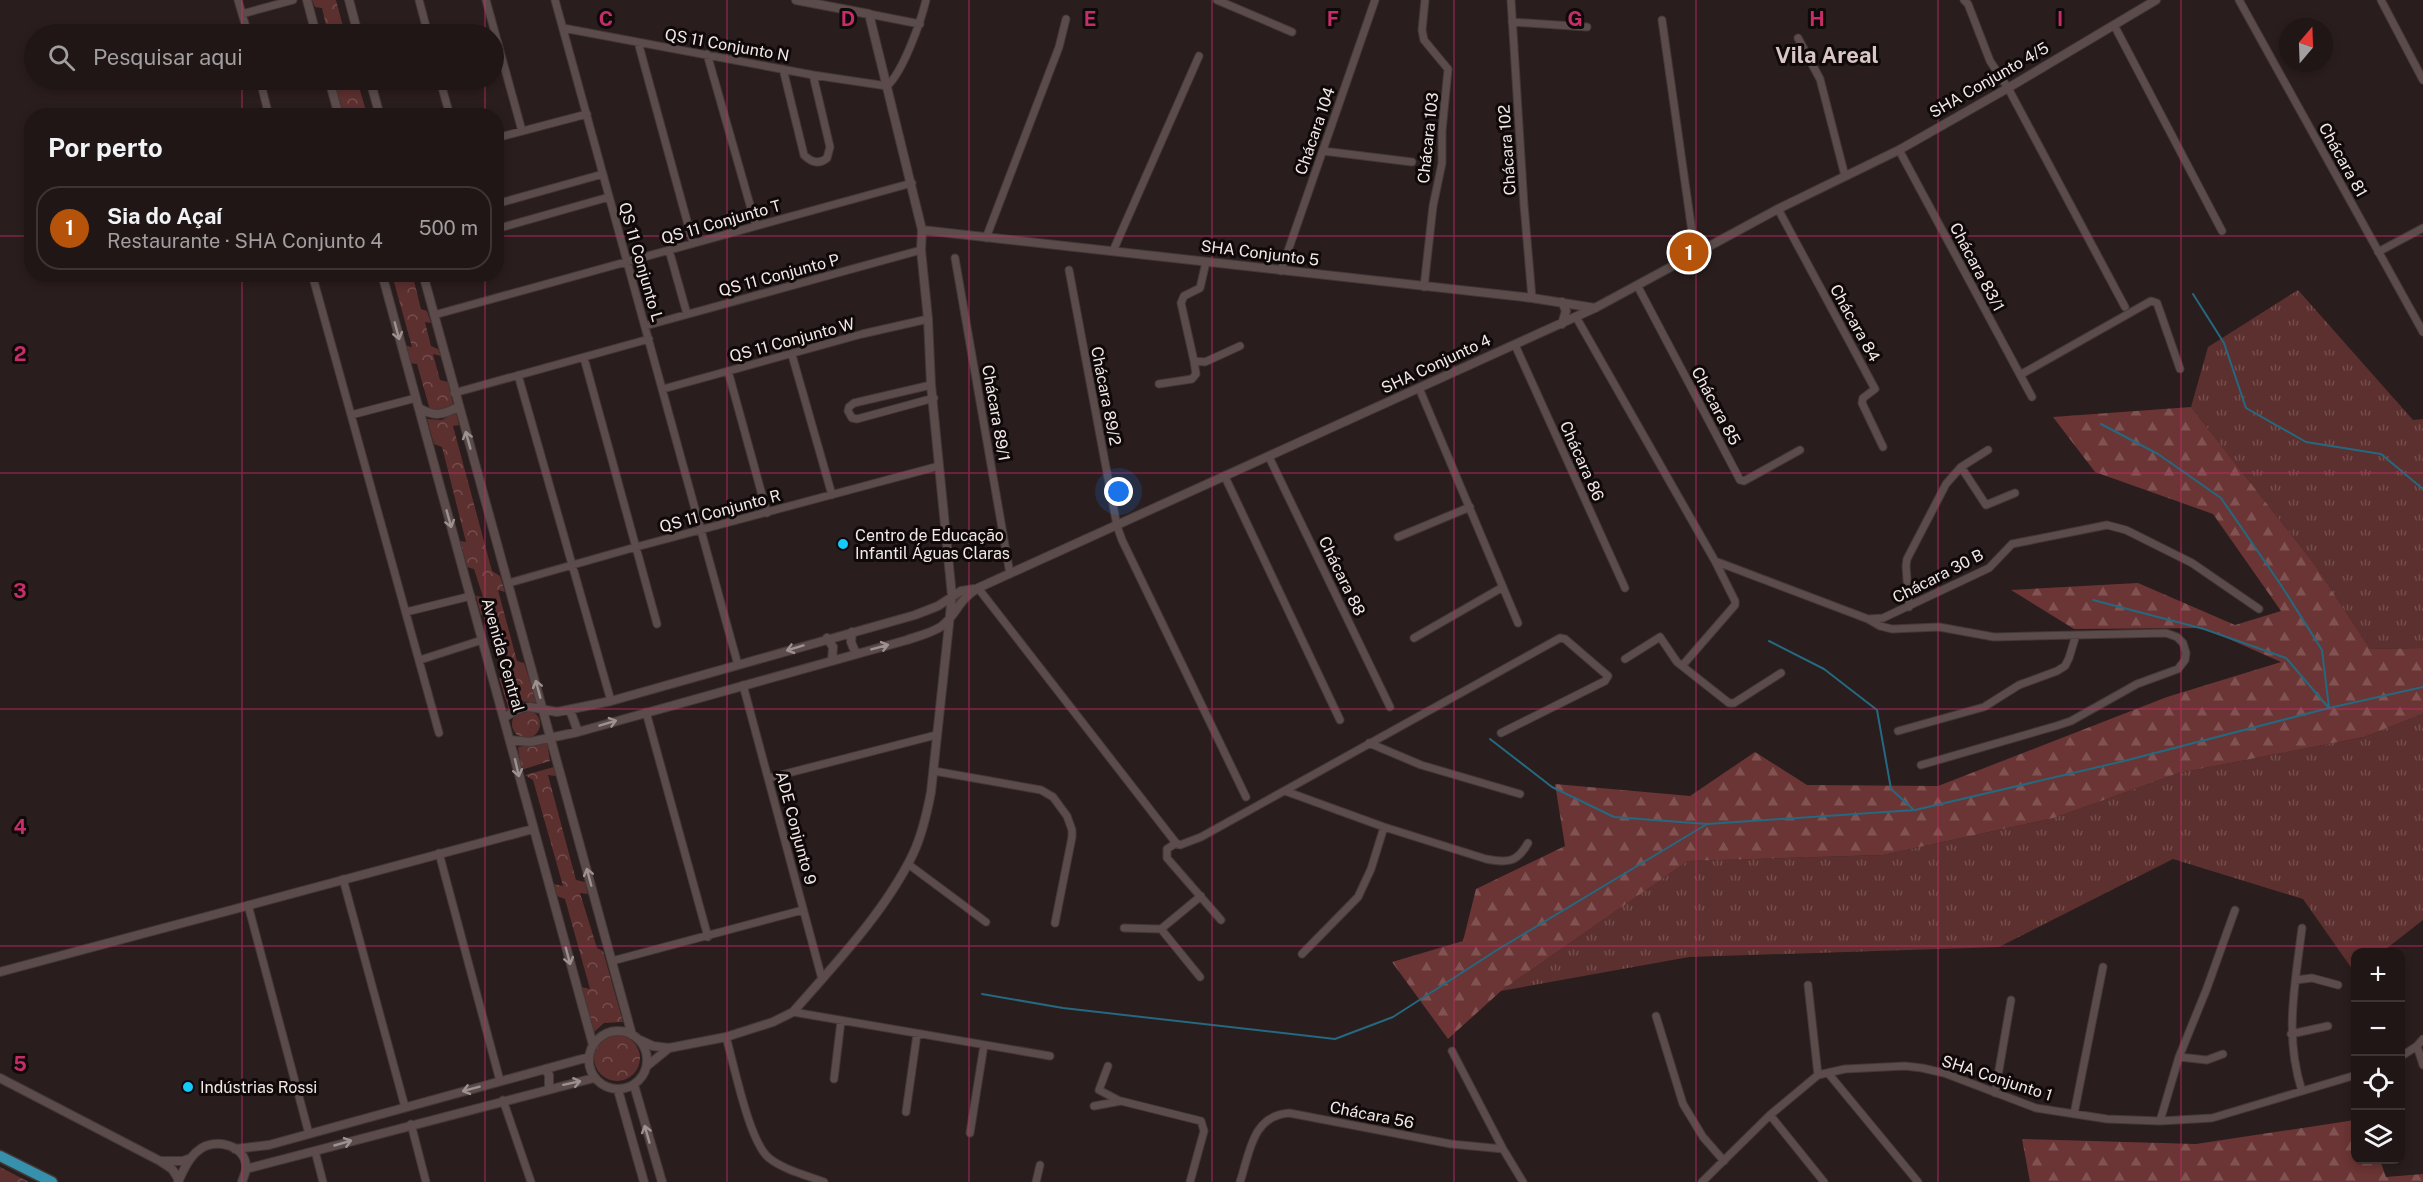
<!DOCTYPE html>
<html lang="pt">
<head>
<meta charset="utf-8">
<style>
  :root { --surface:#201616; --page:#281f1f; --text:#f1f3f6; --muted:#a29fa1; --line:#3d3535; --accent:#b45309 }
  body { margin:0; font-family:"Public Sans",sans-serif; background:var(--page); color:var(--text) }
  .controls { position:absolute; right:18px; bottom:18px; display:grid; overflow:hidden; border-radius:12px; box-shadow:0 3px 9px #0003 }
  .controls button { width:54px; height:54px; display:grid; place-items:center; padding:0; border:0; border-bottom:2px solid var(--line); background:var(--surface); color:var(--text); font:30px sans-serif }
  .compass { position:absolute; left:2279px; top:18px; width:54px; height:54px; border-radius:50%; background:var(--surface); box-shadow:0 3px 9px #0003; rotate:19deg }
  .you { position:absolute; left:1119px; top:492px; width:21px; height:21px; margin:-15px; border:4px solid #fff; border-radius:50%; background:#1a73e8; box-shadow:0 0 0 9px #1a73e833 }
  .badge { display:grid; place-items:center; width:39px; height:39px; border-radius:50%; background:var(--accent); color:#fff; font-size:20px; font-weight:700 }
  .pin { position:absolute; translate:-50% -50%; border:3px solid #fff; box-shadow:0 2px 6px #0006 }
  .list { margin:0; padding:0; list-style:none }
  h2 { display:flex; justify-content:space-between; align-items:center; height:78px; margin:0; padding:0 24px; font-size:26px }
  h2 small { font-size:20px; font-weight:400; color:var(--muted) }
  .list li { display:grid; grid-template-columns:39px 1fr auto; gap:18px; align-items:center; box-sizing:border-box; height:84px; margin:0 12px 12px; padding:0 12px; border:2px solid var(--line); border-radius:24px }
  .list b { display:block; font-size:22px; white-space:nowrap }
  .list p { margin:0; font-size:20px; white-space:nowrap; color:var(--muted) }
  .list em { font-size:20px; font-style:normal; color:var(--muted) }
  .icon { flex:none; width:33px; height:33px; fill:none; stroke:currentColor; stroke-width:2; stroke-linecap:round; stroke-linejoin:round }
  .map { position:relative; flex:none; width:2423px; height:1182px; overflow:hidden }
  .search { position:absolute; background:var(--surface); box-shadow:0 3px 9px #0003; left:24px; top:24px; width:480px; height:66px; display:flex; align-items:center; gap:15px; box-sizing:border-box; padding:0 21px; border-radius:33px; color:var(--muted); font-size:22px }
  .panel { position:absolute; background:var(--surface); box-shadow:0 3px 9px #0003; left:24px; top:108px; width:480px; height:174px; border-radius:24px }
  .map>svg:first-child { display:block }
  .grass { fill:url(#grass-tufts) }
  .forest { fill:url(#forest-firs) }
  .park { fill:url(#park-crowns) }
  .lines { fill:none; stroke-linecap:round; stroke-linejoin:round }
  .stream { stroke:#246980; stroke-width:2 }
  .minor-casing { stroke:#433838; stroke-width:9 }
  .tertiary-casing { stroke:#433838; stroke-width:10 }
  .trunk-casing { stroke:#433838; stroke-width:13 }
  .minor { stroke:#5b4c4b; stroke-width:7 }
  .tertiary { stroke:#5b4c4b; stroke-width:8 }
  .trunk { stroke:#3790ac; stroke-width:10 }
  .oneway { stroke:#9e9291 }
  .grid { fill:none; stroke:#c72d69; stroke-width:1.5; stroke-opacity:0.55 }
  .poi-dot { fill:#13cafb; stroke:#0f0909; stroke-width:2 }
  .labels { text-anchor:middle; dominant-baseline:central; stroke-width:6; stroke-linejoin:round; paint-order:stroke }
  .street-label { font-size:16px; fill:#f1e8e7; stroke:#0f0909 }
  .poi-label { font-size:16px; fill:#f1e8e7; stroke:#0f0909; text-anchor:start }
  .district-label { font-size:22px; font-weight:bold; fill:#d9c7c6; stroke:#0f0909 }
  .grid-label { font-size:20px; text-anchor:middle; font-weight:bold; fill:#c72d69; stroke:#0f0909; stroke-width:6; stroke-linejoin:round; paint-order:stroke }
</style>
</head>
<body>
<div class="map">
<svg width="2423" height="1182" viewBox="0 0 2423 1182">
  <defs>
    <pattern id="grass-tufts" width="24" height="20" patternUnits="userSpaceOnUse" patternTransform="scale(1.5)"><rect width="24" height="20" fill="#5c302f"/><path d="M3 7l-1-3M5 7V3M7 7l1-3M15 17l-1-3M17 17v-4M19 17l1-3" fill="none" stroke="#744e4d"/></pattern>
    <pattern id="forest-firs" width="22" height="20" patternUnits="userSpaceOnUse" patternTransform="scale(1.5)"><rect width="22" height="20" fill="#6a3534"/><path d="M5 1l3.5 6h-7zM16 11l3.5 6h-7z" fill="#805251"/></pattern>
    <pattern id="park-crowns" width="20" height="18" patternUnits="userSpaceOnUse" patternTransform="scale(1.5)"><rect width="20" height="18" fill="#5c302f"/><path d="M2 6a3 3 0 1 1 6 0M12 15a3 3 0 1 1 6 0" fill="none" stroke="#744e4d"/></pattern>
  </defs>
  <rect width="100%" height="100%" fill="#2a1d1d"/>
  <path class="grass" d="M 2298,290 L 2413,420 L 2423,419 L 2423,648 L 2370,649 L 2315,565 L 2191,407 L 2208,347 Z
    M 2423,714 L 2423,920 L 2382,952 L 2356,952 L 2355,973 L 2303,899 L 2173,859 L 1999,947 L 1689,957 L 1501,991 L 1688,861 L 1883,855 L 2054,818 L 2179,773 L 2364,737 Z"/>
  <path class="forest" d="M 2191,407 L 2315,565 L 2370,649 L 2423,648 L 2423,714 L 2364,737 L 2179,773 L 2054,818 L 1883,855 L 1688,861 L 1501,991 L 1448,1039 L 1392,962 L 1463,941 L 1476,889 L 1565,846 L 1555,784 L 1690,796 L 1755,752 L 1807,785 L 1938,786 L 2167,697 L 2281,662 L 2204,628 L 2074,629 L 2011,590 L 2138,583 L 2235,625 L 2281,611 L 2213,514 L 2095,472 L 2053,417 Z
    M 2355,1120 L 2356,1160 L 2380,1160 L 2386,1177 L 2423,1174 L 2423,1182 L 2030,1182 L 2022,1139 L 2196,1144 Z"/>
  <path class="park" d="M 312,0 L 336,0 L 345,34 L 328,34 L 322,8 L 315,7 Z
    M 333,80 L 357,80 L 366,111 L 375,115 L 344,115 Z
    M 392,275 L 418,275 L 419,277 L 413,277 L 421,309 L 427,311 L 431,323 L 425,322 L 431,346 L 438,349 L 441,356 L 433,354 L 440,380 L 448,382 L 453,404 L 442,411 L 430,410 L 417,364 L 410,363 L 406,346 L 412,347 Z
    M 456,412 L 459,425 L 453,426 L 492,571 L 500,576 L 505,592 L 498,590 L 517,661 L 524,663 L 537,703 L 521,701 L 509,710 L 499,678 L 505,679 L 489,617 L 481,615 L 476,596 L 483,597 L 474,569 L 467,567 L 460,541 L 466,542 L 442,447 L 434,444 L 427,419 L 442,420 Z
    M512 724a14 14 0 1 1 28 0a14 14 0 1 1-28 0Z
    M 547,742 L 550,761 L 521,770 L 518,747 Z
    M 554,767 L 556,776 L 548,775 L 576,880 L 585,882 L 588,894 L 580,893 L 597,948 L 603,951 L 623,1022 L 604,1023 L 594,1032 L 581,987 L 590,989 L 565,899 L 557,896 L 554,884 L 563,886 L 533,780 L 525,775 Z
    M594 1058a23 23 0 1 1 46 0a23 23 0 1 1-46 0Z
    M 0,1167 L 29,1182 L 0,1182 Z"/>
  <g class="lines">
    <path class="stream" d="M 2193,294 L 2224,343 L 2246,408 L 2306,442 L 2381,454 L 2423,489
      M 2101,424 L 2158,454 L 2221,498 L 2281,585 L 2322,650 L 2329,708
      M 2093,600 L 2204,629 L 2286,658 L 2328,707
      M 1769,641 L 1824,669 L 1877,710 L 1891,789 L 1914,810
      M 1490,739 L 1552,787 L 1614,817 L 1707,824
      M 982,994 L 1063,1008 L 1335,1039 L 1393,1017 L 1497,950 L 1707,824 L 1915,810 L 2124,761 L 2329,708 L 2423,687"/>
    <g class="minor-casing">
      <path id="minor" d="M 238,0 L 248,34
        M 419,0 L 428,34
        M 486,0 L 522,131
        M 555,0 L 738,665
        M 1217,0 L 1292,32
        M 1511,0 L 1524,205 L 1532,298
        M 1964,0 L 1968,4 L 1990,61 L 2008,88 L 2125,307
        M 2239,0 L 2423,332
        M 2381,0 L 2423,80
        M 242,14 L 293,0
        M 869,14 L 920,24
        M 1662,20 L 1695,253
        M 1512,22 L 1587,27
        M 2114,25 L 2222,231
        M 563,28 L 813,75 L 887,86 C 903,72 921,21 926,0
        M 1798,38 L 1820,79 L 1845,176
        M 638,42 L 693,243
        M 707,54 L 756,226
        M 783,69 L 804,155 C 811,162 819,165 827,158 L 830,147 L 813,75
        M 260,80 L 269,116
        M 440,80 L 450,116
        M 496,138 L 587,114
        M 1899,150 L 2032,397
        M 1323,151 L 1412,162
        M 496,204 L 603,174
        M 1778,209 L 1875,389 L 1863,398 L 1862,403 L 1883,447
        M 496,229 L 609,197
        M 986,238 L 1059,47 L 1066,19
        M 669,250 L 687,314
        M 1113,251 L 1199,56
        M 2378,252 L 2423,228
        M 955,258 L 1010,574
        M 1206,262 L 1200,288 L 1184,296 L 1181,303 L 1194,361 L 1205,362 L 1240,346
        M 1069,270 L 1117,526 L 1122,540 L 1246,797
        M 1281,271 L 1375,0
        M 312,274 L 439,733
        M 1637,285 L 1740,480 L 1744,481 L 1800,450
        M 1424,287 L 1433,206 L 1442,163 L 1442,131 L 1448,69 L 1424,40 L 1422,30 L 1425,0
        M 434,315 L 912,183
        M 1576,317 L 1715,561 L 1735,601 L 1735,605 L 1682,666
        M 645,326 L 921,250
        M 1515,345 L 1625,588
        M 792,355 L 832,495
        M 584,358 L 657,624
        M 728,371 L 767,513
        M 518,375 L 611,701
        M 2020,375 L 2151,301 L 2157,303 L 2180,369
        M 1159,384 L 1192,379 L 1196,374 L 1194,361
        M 931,385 L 854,403 L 849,407 L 848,411 L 852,418 L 857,419 L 934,398
        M 1419,388 L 1518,623
        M 663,389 L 862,334 L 928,319
        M 454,393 L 649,339
        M 351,415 L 416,398
        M 1269,457 L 1390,707
        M 1961,467 L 1986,505 L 2015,493
        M 1225,477 L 1340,720
        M 1398,537 L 1470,507
        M 1715,561 L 1868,619 L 1883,618 L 1989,568 L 2012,544 L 2107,525 L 2126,530 L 2192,563 L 2259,609
        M 509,583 L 636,547 L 939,466
        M 978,588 L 1176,843 L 1180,845 L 1201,837 L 1560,638 L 1565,639 L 1608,676 L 1605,681 L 1501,733
        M 1909,607 L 1906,566 L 1907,559 L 1946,484 L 1961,467 L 1988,450
        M 406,612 L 471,596
        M 1868,619 L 1880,626 L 1892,629 L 1939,627 L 1994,637 L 2166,633 L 2177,637 L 2183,643 L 2186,653 L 2185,660 L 2178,669 L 2137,684 L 2071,721 L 2056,726 L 1921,765
        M 1414,638 L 1503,587
        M 1625,659 L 1660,637 L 1677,662 L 1729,703 L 1734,703 L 1781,673
        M 420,660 L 482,640
        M 743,685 L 822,979
        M 646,712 L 708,937
        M 1898,731 L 1984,707 L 2019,685 L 2057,671 L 2065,666 L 2069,658 L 2076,635
        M 1369,743 L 1421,765 L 1520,794
        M 934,771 L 1041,790 L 1053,797 L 1067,816 L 1072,830 L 1072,837 L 1055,923
        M 769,778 L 936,735
        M 1285,791 L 1384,827 L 1486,859 C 1507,863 1517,863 1528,843
        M 1176,843 L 1167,849 L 1167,858 L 1221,920
        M 439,853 L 500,1081
        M 908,864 L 986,922
        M 343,879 L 405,1107
        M 248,905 L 309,1134
        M 1124,928 L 1161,929
        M 1302,954 L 1358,897 L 1371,869 L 1384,827
        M 612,961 L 803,910
        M 1200,977 L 1161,929 L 1201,896
        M 2296,980 L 2312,978 L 2338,985
        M 1808,985 L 1818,1075
        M 793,1012 L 1050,1056
        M 1656,1016 L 1683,1104 L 1703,1137 L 1724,1161
        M 2291,1034 L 2328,1026
        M 726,1037 C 734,1064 749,1142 769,1158 C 784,1170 806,1175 824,1182
        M 2417,1046 L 2423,1065
        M 1452,1051 L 1503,1149
        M 2179,1057 L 2207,1060 L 2223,1054
        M 2400,1057 L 2417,1046 L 2423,1039
        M 1108,1066 L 1099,1090 L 1118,1100
        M 1828,1073 L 1918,1182
        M 834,1079 L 841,1021
        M 2302,1091 C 2284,1036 2295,985 2302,928
        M 1995,1093 L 2011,1000
        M 503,1100 L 531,1182
        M 1094,1106 L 1121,1101 L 1201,1121 L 1204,1131 L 1190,1182
        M 906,1112 L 917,1034
        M 2074,1114 L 2103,967
        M 1770,1115 L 1824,1182
        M 2160,1121 L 2179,1057 L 2207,988 L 2235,910
        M 411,1124 L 426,1182
        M 970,1133 L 984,1045
        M 315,1151 L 323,1182
        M 1036,1182 L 1040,1165
        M 1240,1182 C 1250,1152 1252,1116 1289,1113 L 1451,1144 L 1503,1149 L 1523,1182
        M 1702,1182 L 1770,1115 L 1818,1075 L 1845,1069 L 1905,1066 L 1922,1068 L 1944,1073 L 2036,1108 L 2107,1119 L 2160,1121 L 2212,1118 L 2356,1075"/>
    </g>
    <g class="tertiary-casing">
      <path id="tertiary" d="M 307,0 L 316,34
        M 349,0 L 358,34
        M 329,80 L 339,116
        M 370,80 L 380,116
        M 922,230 L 1532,298 L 1595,308
        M 382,274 L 593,1045
        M 423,274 C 492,528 563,781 632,1035
        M 1562,324 L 1566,311 L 1562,302
        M 419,408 C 434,417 443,415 458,407
        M 852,632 L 851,642 L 856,654
        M 827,638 L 833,647 L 832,661
        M 570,710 L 578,732
        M 505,717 L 521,708 L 530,707 L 557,712 L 611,701 L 915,615 L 938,606 L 961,591 L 974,589
        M 510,740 L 530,742 L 578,732 L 907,640 C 918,636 932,633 942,626 C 957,614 958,600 978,588 L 1595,308 L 1778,209 L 1899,150 L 2008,88 L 2156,0
        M 0,972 L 533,829
        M589 1060a29 29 0 1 1 58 0a29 29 0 1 1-58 0Z
        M 640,1040 L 653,1046 L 669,1048 L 726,1037 L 773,1022 L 793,1012 C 835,964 885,912 913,854 C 922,835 927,813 931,792 L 952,596 L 931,385 L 928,319 L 921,250 L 922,230 L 869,14 L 796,0
        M 647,1066 L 669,1048
        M 545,1069 L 549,1075 L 549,1088
        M 0,1078 L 160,1161 L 172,1169 L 179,1180
        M 634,1085 L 662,1182
        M 618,1090 L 644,1182
        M 235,1149 L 269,1145 L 589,1057
        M 162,1161 L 183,1161 L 191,1158
        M 246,1169 L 594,1078
        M 178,1182 C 183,1171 189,1157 199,1150 C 214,1137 247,1145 246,1168 C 246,1173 243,1178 242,1182"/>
    </g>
    <g class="trunk-casing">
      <path id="trunk" d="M 0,1156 L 52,1182"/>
    </g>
    <use href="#minor" class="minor"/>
    <use href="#tertiary" class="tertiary"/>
    <use href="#trunk" class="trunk"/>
  </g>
  <defs><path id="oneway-shaft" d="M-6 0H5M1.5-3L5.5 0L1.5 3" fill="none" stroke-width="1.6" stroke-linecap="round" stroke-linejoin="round" transform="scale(1.5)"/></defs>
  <g class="oneway">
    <use href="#oneway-shaft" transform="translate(397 331) rotate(75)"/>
    <use href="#oneway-shaft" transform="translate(468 440) rotate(-106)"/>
    <use href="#oneway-shaft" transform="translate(449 519) rotate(74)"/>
    <use href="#oneway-shaft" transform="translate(880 647) rotate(-15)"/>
    <use href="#oneway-shaft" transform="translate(795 648) rotate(163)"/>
    <use href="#oneway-shaft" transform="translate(538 689) rotate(-105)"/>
    <use href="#oneway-shaft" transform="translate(608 723) rotate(-17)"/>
    <use href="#oneway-shaft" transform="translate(517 768) rotate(77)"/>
    <use href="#oneway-shaft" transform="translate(589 877) rotate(-105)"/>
    <use href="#oneway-shaft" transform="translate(568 956) rotate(75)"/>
    <use href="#oneway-shaft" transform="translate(572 1083) rotate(-12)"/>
    <use href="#oneway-shaft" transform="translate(471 1089) rotate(165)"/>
    <use href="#oneway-shaft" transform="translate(647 1134) rotate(-106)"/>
    <use href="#oneway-shaft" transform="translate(343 1143) rotate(-16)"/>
  </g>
  <path class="grid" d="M 242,0 L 242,34M 485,0 L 485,34M 727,0 L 727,1182M 969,0 L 969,1182M 1212,0 L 1212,1182M 1454,0 L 1454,1182M 1696,0 L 1696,1182M 1938,0 L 1938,1182M 2181,0 L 2181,1182M 242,80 L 242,116M 485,80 L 485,116M 0,236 L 32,236M 496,236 L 2423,236M 242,274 L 242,1182M 485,274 L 485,1182M 0,473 L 2423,473M 0,709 L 2423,709M 0,946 L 2423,946"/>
  <g class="poi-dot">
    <circle cx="843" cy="544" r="6"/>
    <circle cx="188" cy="1087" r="6"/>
  </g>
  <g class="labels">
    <g class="street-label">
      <text transform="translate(727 45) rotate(10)">QS 11 Conjunto N</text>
      <text transform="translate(1989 80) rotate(-30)">SHA Conjunto 4/5</text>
      <text transform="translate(1315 131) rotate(-71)">Chácara 104</text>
      <text transform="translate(1428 138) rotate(-84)">Chácara 103</text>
      <text transform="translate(1507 150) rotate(-94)">Chácara 102</text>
      <text transform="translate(2343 160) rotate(61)">Chácara 81</text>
      <text transform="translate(721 222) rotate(-16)">QS 11 Conjunto T</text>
      <text transform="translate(1260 253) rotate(7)">SHA Conjunto 5</text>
      <text transform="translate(641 262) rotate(74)">QS 11 Conjunto L</text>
      <text transform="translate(1977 267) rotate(62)">Chácara 83/1</text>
      <text transform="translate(779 275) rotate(-15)">QS 11 Conjunto P</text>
      <text transform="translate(1855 323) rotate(61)">Chácara 84</text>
      <text transform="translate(792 340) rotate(-15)">QS 11 Conjunto W</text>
      <text transform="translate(1436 364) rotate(-25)">SHA Conjunto 4</text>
      <text transform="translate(1106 396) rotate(79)">Chácara 89/2</text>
      <text transform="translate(1716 406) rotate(62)">Chácara 85</text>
      <text transform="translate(996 413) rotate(80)">Chácara 89/1</text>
      <text transform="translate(1582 461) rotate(66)">Chácara 86</text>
      <text transform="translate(720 511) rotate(-15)">QS 11 Conjunto R</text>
      <text transform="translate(1342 576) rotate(64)">Chácara 88</text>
      <text transform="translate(1938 576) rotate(-27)">Chácara 30 B</text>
      <text transform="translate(503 655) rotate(74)">Avenida Central</text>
      <text transform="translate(796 828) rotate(75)">ADE Conjunto 9</text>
      <text transform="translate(1997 1078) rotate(18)">SHA Conjunto 1</text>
      <text transform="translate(1372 1115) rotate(11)">Chácara 56</text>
    </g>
    <g class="poi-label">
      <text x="855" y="535">Centro de Educação<tspan x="855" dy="18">Infantil Águas Claras</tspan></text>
      <text x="200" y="1087">Indústrias Rossi</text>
    </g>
    <g class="district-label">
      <text x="1827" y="55">Vila Areal</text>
    </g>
  </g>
  <g class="grid-label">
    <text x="606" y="26">C</text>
    <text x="848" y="26">D</text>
    <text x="1090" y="26">E</text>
    <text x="1333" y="26">F</text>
    <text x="1575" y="26">G</text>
    <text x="1817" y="26">H</text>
    <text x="2060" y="26">I</text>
    <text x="20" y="361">2</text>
    <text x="20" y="598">3</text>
    <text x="20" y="834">4</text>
    <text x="20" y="1071">5</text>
  </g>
</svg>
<div class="controls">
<button>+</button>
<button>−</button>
<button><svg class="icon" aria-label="locate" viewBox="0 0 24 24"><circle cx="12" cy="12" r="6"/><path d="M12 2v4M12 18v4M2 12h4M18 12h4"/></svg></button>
<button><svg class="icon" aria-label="layers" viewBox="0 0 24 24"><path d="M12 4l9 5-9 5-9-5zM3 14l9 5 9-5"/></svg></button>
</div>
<svg class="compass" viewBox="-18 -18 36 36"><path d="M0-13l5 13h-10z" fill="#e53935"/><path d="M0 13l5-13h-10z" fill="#a29fa1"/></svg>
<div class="you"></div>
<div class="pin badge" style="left:1689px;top:252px">1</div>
<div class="search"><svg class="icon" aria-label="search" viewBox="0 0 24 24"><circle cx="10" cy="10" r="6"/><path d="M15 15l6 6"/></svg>Pesquisar aqui</div>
<section class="panel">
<h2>Por perto<small></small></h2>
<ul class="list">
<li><span class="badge">1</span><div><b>Sia do Açaí</b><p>Restaurante · SHA Conjunto 4</p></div><em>500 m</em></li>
</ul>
</section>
</div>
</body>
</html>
